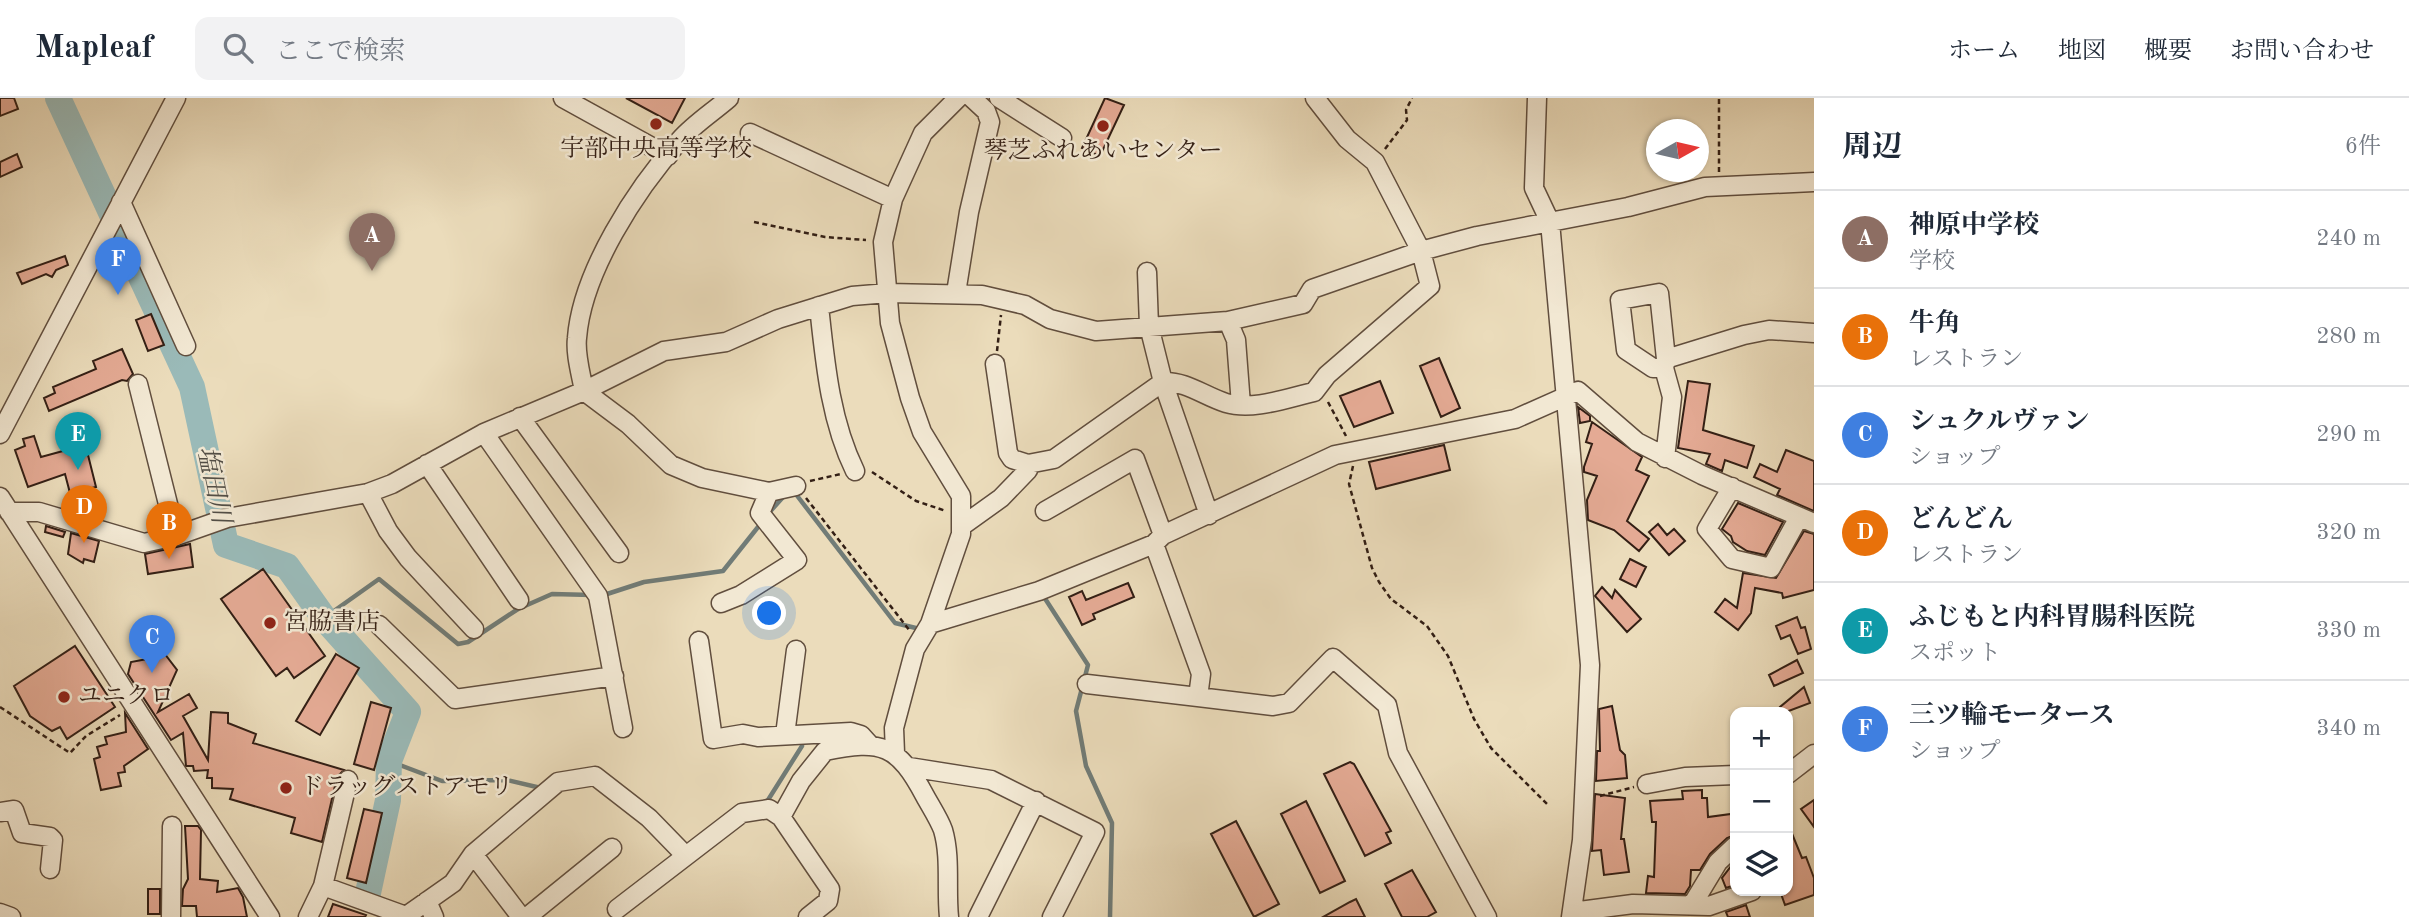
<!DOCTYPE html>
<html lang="ja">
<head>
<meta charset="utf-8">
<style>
  :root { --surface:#fff; --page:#f2f2f3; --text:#1f2937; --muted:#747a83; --line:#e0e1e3; --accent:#0b8043 }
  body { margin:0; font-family:"Old Standard TT","Noto Serif JP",serif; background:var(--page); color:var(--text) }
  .controls { position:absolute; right:21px; bottom:21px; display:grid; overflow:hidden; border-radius:14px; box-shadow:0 2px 5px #0004 }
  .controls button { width:63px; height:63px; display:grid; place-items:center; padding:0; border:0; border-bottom:2px solid var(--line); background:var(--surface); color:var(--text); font:35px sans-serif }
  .compass { position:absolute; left:1646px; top:21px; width:63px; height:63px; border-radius:50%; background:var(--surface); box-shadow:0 2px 5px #0004; rotate:82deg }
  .you { position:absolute; left:770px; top:516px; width:24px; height:24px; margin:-18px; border:5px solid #fff; border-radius:50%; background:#1a73e8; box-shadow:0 0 0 10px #1a73e833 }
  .badge { display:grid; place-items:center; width:46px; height:46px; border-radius:50%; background:var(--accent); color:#fff; font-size:23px; font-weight:700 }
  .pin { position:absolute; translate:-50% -58px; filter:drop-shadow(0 2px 4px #0008) }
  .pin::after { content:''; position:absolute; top:37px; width:24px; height:21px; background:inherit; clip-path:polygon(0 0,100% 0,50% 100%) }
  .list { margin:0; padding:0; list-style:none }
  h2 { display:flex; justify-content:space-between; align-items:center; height:91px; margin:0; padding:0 28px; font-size:30px }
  h2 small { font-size:23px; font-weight:400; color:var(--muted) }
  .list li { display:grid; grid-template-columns:46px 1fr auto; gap:21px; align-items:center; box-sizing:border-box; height:98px; padding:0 28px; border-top:2px solid var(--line) }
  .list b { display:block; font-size:26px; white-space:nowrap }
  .list p { margin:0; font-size:23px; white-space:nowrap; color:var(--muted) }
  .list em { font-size:23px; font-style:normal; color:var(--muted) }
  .icon { flex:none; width:38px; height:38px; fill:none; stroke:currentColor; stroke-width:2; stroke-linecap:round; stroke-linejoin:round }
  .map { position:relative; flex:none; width:1814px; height:819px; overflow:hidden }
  header { display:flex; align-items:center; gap:42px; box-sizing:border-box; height:98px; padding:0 35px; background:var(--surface); border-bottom:2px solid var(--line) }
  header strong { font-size:33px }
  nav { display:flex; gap:38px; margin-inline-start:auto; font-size:24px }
  .search { width:490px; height:63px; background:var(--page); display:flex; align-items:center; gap:18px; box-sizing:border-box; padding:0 24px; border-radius:14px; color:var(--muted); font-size:26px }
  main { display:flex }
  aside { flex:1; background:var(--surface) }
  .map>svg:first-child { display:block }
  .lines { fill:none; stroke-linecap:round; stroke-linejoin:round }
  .stream { stroke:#717c77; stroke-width:4.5 }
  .river { stroke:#9abab8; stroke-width:26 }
  .building { fill:#e4aa94; stroke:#331f15; stroke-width:2 }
  .minor-casing { stroke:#614e3e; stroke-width:21 }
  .path { stroke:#331f15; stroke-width:2.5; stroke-dasharray:5 3.5; stroke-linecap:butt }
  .minor { stroke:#f2e8d3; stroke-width:18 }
  .poi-dot { fill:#8f2418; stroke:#f2e8d3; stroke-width:2.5 }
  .labels { text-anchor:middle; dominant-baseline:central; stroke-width:5; stroke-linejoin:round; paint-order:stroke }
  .poi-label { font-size:24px; fill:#331f15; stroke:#f2e8d3; text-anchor:start }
  .water-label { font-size:26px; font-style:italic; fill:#524e46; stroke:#f2e8d3 }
</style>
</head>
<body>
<header>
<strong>Mapleaf</strong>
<div class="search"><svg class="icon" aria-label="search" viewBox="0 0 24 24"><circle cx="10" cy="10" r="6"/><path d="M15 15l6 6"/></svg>ここで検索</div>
<nav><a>ホーム</a><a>地図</a><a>概要</a><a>お問い合わせ</a></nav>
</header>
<main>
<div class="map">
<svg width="1814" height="819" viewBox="0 0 1814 819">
  <rect width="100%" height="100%" fill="#ebdcbb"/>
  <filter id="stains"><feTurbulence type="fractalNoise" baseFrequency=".00286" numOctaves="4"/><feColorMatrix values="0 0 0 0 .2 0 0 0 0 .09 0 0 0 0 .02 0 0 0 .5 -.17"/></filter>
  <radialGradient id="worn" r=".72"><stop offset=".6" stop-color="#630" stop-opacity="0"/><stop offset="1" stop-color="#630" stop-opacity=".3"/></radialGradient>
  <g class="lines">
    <path class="stream" d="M 795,395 L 895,525 L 920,531
      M 767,417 L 784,398
      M 604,497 L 644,484 L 723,473 L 762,424
      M 1040,500 L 1044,499 L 1088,567 L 1076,613 L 1086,668 L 1112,725 L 1110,819
      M 324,520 L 379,481 L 458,546 L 468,544 L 518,511 L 552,496 L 592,497
      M 389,663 L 442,683 L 507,682 L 541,690
      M 763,705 L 768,702 L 802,648"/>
    <path class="river" d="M 58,0 L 192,289 L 226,447 L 287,468 L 324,520 L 408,614 L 389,663 L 388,702 L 368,795"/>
  </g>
  <path class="building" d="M 0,0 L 14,0 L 18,11 L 0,18 Z
    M 626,0 L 685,0 L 672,25 Z
    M 1105,0 L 1124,7 L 1100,58 L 1082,50 Z
    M 17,56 L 22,69 L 0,79 L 0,64 Z
    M 65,158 L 68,167 L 56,172 L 52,179 L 46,176 L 22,186 L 17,175 Z
    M 151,216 L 164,247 L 148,253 L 136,222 Z
    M 122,251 L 133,276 L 127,283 L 122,282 L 49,313 L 44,300 L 55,295 L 53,289 L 96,271 L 93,263 Z
    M 1439,260 L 1460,310 L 1441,319 L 1420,268 Z
    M 1380,283 L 1393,315 L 1354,329 L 1340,298 Z
    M 1688,283 L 1710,286 L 1703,332 L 1754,348 L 1747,370 L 1725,362 L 1722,373 L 1706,366 L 1710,356 L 1678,350 Z
    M 1578,309 L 1590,318 L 1590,323 L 1580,325 Z
    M 81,321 L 85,336 L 74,338 L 70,324 Z
    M 1592,324 L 1642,359 L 1636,372 L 1649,378 L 1627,423 L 1649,441 L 1639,453 L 1614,432 L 1588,422 L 1587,402 L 1597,378 L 1584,374 L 1584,369 L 1592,346 L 1586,344 Z
    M 83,337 L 96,389 L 70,395 L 65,376 L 28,389 L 15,352 L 25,348 L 23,341 L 34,338 L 41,359 L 63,353 L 61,343 Z
    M 1444,347 L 1450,372 L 1376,391 L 1369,364 Z
    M 1786,352 L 1814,363 L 1814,413 L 1777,397 L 1780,391 L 1754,379 L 1760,366 L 1777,374 Z
    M 1738,405 L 1783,424 L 1765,457 L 1747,453 L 1733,444 L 1731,438 L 1722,431 Z
    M 1658,426 L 1667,437 L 1674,431 L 1685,443 L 1669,457 L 1649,434 Z
    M 46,428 L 65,434 L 63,439 L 45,434 Z
    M 1804,433 L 1814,436 L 1814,492 L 1783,500 L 1782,495 L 1755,490 L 1751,515 L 1738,532 L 1715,514 L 1725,501 L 1737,510 L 1743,475 L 1776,480 Z
    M 71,435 L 99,443 L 94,464 L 84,461 L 83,465 L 68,456 Z
    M 190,446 L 193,469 L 148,476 L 145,456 Z
    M 1630,461 L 1646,469 L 1636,489 L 1620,481 Z
    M 263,471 L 325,558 L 294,580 L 287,570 L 276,578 L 221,501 Z
    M 1128,485 L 1134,499 L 1093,516 L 1095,521 L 1082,527 L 1069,499 L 1082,493 L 1086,502 Z
    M 1602,489 L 1612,500 L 1615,492 L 1641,521 L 1627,534 L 1595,498 Z
    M 1797,519 L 1801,530 L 1805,529 L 1811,551 L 1798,556 L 1790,537 L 1781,541 L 1776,528 Z
    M 75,548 L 115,609 L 67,641 L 60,629 L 52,633 L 30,618 L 14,588 Z
    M 161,551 L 177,572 L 158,614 L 189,596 L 197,610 L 183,618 L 208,662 L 211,614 L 228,615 L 228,625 L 256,636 L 253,645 L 344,672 L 337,679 L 322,744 L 291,735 L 295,720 L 230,701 L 233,691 L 212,690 L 212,680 L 207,680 L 208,672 L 194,673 L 193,668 L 186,668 L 183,635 L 171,642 L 128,576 L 131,564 L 147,561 Z
    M 336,556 L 359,570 L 320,637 L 296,623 Z
    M 1797,562 L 1803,575 L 1774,588 L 1769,577 Z
    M 1804,589 L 1810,605 L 1786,614 L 1774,614 Z
    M 371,604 L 391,610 L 374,672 L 354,666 Z
    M 1612,608 L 1620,652 L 1625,657 L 1627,680 L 1596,683 L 1597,653 L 1600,653 L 1599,611 Z
    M 125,615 L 148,651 L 124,668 L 125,674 L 118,675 L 121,688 L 101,692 L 94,661 L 100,659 L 97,649 L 107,646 L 105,639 L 126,634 Z
    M 1350,664 L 1354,666 L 1391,733 L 1386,735 L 1391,745 L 1365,758 L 1324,676 Z
    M 1702,692 L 1702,700 L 1707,700 L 1708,719 L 1731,716 L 1731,721 L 1735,720 L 1735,737 L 1727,740 L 1710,756 L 1700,772 L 1691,772 L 1690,788 L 1685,796 L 1646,795 L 1648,778 L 1654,779 L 1656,724 L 1652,724 L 1650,703 L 1683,701 L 1682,693 Z
    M 1595,696 L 1625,700 L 1621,741 L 1624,741 L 1629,774 L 1604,777 L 1601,752 L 1592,753 Z
    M 1814,702 L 1814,729 L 1801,711 Z
    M 1306,703 L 1345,783 L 1320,795 L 1281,716 Z
    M 364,711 L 382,715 L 366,785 L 347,780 Z
    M 1236,723 L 1279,806 L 1254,819 L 1211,736 Z
    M 1788,726 L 1802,760 L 1806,759 L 1814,780 L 1814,797 L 1785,807 L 1780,793 L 1788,793 Z
    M 185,728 L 198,728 L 201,732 L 200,781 L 218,783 L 217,794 L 238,790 L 243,799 L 247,819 L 197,819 L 196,808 L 182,808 L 183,791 L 188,781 Z
    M 1735,763 L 1735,787 L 1726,790 L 1722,780 Z
    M 1412,772 L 1436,814 L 1427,819 L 1402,819 L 1385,786 Z
    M 148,791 L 160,791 L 160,816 L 148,816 Z
    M 1356,801 L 1365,819 L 1323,819 L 1350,804 Z
    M 333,806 L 366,817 L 365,819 L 328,819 Z
    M 1746,807 L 1750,819 L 1728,819 L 1726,814 Z"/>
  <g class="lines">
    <g class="minor-casing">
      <path id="minor" d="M 563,0 L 668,58
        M 729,0 C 713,14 694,26 680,42 C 636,91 582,174 577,240 C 575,256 581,276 584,293 L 628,326 L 671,367 L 702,380 L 769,394 L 796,388
        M 999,0 L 1062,40
        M 1537,0 L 1534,90 L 1550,124 L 1590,567 L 1582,742 L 1571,819
        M 750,35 L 893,101
        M 121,104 L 186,248
        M 1147,174 L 1149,228 L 1163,284 L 1209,417
        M 956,195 L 969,114 L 990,24 L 986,13 L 972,0
        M 819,208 C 825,264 830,322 855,373
        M 1228,223 L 1236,242 L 1241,307
        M 995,266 L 1008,355 L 1012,361 L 1028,366
        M 1664,270 L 1653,270 L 1626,252 L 1620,202 L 1659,195 L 1666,261
        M 138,286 L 176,438
        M 520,319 L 619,455
        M 484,335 L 598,498 L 623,630
        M 0,336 L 176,0
        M 1665,360 L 1672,299 L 1664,270 L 1666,261 L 1744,237 L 1769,232 L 1814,235
        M 427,366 L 519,502
        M 1732,389 L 1707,431 L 1732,461 L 1771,470 L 1799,419
        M 368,395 L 388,433 L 408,460 L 474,531
        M 0,399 L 270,819
        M 1045,413 L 1135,361 L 1163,437
        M 9,414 L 39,414 L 144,445 L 176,438 L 227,420 L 368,395 L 392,386 L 484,335 L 584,293 L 664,253 L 726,244 L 778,221 L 852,198 L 888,195 L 982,197 L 1025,207 L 1050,221 L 1096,233 L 1228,223 L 1303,206 L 1312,191 L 1421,153 L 1477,138 L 1628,109 L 1705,89 L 1814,84
        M 962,428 L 1001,400 L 1028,372 L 1028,366 L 1054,361 L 1163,284 C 1186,283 1204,298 1226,305 C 1253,313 1287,300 1314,294 L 1327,277 L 1430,188 L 1421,153 L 1375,64 L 1347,41 L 1315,0
        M 1154,446 L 1201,576 L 1198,599 L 1273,608 L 1289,605 L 1333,560 L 1387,607 L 1398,655 L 1487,819
        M 721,505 L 741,497 L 797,462 L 760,415 L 769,394
        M 930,526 L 1039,493 L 1154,446 L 1163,437 L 1335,357 L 1515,321 L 1578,293 L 1637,344 L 1702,377 L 1814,425
        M 379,527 L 455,601 L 614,578
        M 699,543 L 713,641 L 743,636 L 758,639 L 851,634 L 861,637 L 871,648
        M 1087,586 L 1198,599
        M 785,637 L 796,552
        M 895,655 L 894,630 L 915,551 L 930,526 L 961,436 L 961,398 L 922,334 L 910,300 L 890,225 L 883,144 L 893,101 L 923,35 L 958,0
        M 909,669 L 991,682 L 1095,734 L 1052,819
        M 1788,676 L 1814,656
        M 1647,686 L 1685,679 L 1735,677
        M 0,714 L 14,712 L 22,735 L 50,739 L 53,742 L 50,771
        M 781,719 L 830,791 L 828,803 L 808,819
        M 473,756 L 521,819
        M 323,788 L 348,682
        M 427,803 L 434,819
        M 1692,807 L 1718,764 L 1735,748
        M 617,811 L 742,715 L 769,711 L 781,719 L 801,683 L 825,653 C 882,641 898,647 925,698 C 931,709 939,721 943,732 C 951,759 946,791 949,819
        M 1572,814 L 1633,806 L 1709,808 L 1752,793
        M 0,815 L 11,819
        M 171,819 L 172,728
        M 308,819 L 323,788 L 406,818 L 453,785 L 473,756 L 558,684 L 595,678 L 649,720 L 685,757
        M 527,819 L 612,750
        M 978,819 L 1036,703"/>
    </g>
    <path class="path" d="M 1385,51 L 1407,22 L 1406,12 L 1412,0
      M 1719,74 L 1719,0
      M 754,124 L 825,139 L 866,142
      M 997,253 L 1001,217
      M 1328,304 L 1346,338
      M 1353,368 L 1349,386 L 1372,470 L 1379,484 L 1391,501 L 1427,528 L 1448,558 L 1474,621 L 1491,650 L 1548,707
      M 872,374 L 916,403 L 946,413
      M 810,383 L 841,376
      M 806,400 L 910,533
      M 0,609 L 70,655 L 86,638 L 120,617
      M 1600,698 L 1634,689"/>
    <use href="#minor" class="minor"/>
  </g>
  <g class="poi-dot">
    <circle cx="656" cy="26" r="7"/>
    <circle cx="1103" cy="28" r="7"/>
    <circle cx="270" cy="525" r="7"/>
    <circle cx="64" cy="599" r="7"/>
    <circle cx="286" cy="690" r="7"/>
  </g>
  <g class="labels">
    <g class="poi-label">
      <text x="656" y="52" text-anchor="middle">宇部中央高等学校</text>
      <text x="1103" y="54" text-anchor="middle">琴芝ふれあいセンター</text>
      <text x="284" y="525">宮脇書店</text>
      <text x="78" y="599">ユニクロ</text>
      <text x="300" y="690">ドラッグストアモリ</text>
    </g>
    <g class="water-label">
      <text transform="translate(213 387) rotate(78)">塩田川</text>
    </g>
  </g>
  <rect width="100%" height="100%" filter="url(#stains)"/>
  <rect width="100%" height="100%" fill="url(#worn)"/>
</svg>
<div class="controls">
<button>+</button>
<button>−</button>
<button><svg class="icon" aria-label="layers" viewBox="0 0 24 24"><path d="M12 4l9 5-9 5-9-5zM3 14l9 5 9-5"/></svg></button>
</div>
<svg class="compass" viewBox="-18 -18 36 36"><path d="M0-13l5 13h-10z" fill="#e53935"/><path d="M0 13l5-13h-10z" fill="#747a83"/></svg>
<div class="you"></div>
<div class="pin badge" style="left:372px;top:173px;background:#8d6e63">A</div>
<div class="pin badge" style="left:169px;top:461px;background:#e8710a">B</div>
<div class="pin badge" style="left:152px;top:575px;background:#3f7fe0">C</div>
<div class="pin badge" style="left:84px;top:445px;background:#e8710a">D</div>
<div class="pin badge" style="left:78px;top:372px;background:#0f9aa8">E</div>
<div class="pin badge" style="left:118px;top:197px;background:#3f7fe0">F</div>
</div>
<aside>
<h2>周辺<small>6件</small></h2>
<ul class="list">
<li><span class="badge" style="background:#8d6e63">A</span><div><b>神原中学校</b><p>学校</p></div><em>240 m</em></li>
<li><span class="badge" style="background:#e8710a">B</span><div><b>牛角</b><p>レストラン</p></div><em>280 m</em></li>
<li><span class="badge" style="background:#3f7fe0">C</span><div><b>シュクルヴァン</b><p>ショップ</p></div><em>290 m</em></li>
<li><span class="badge" style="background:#e8710a">D</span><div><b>どんどん</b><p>レストラン</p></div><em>320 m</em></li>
<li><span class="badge" style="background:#0f9aa8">E</span><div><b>ふじもと内科胃腸科医院</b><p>スポット</p></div><em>330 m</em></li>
<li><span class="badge" style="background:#3f7fe0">F</span><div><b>三ツ輪モータース</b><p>ショップ</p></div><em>340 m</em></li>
</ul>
</aside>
</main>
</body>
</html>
